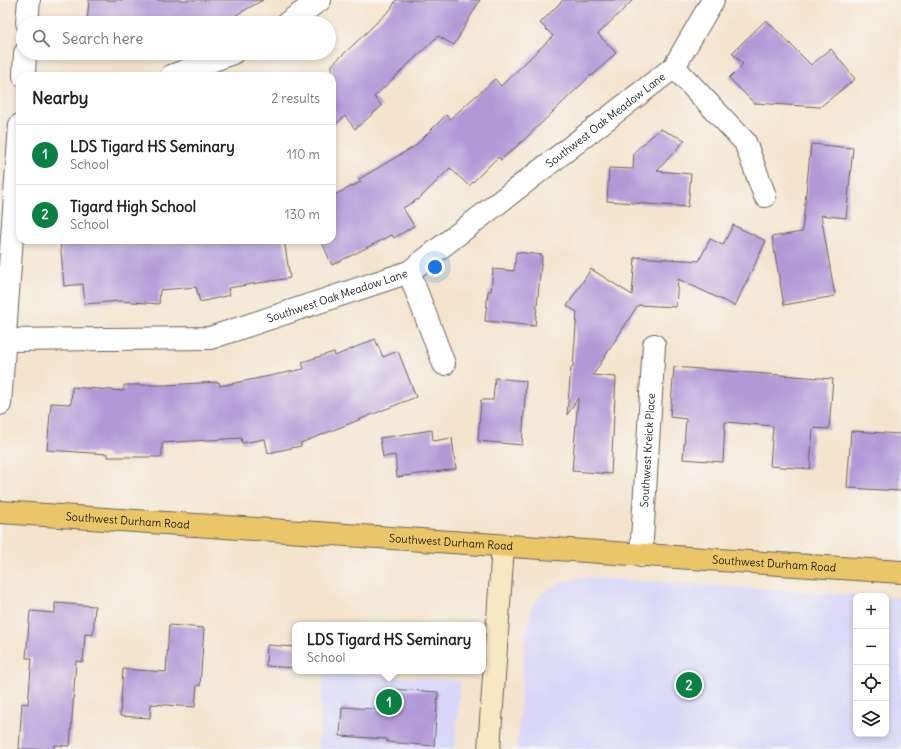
<!DOCTYPE html>
<html lang="en">
<head>
<meta charset="utf-8">
<style>
  :root { --surface:#fff; --page:#f6f6f6; --text:#222; --muted:#767676; --line:#e0e0e0; --accent:#0b8043 }
  body { margin:0; font-family:Delius,sans-serif; background:var(--page); color:var(--text) }
  .controls { position:absolute; right:12px; bottom:12px; display:grid; overflow:hidden; border-radius:8px; box-shadow:0 2px 6px #0003 }
  .controls button { width:36px; height:36px; display:grid; place-items:center; padding:0; border:0; border-bottom:1px solid var(--line); background:var(--surface); color:var(--text); font:20px sans-serif }
  .you { position:absolute; left:435px; top:267px; width:14px; height:14px; margin:-10px; border:3px solid #fff; border-radius:50%; background:#1a73e8; box-shadow:0 0 0 6px #1a73e833 }
  .badge { display:grid; place-items:center; width:26px; height:26px; border-radius:50%; background:var(--accent); color:#fff; font-size:13px; font-weight:700 }
  .pin { position:absolute; translate:-50% -50%; border:2px solid #fff; box-shadow:0 1px 4px #0006 }
  .popup { position:absolute; left:292px; top:622px; width:194px; height:52px; box-sizing:border-box; display:grid; place-content:center; border-radius:8px; background:var(--surface); filter:drop-shadow(0 1px 3px #0005); font-size:13px; white-space:nowrap; color:var(--muted) }
  .popup b { font-size:15px; color:var(--text) }
  .popup::after { content:''; position:absolute; left:50%; top:100%; margin-left:-8px; border:8px solid transparent; border-top-color:var(--surface) }
  .list { margin:0; padding:0; list-style:none }
  h2 { display:flex; justify-content:space-between; align-items:center; height:52px; margin:0; padding:0 16px; font-size:17px }
  h2 small { font-size:13px; font-weight:400; color:var(--muted) }
  .list li { display:grid; grid-template-columns:26px 1fr auto; gap:12px; align-items:center; box-sizing:border-box; height:60px; padding:0 16px; border-top:1px solid var(--line) }
  .list b { display:block; font-size:15px; white-space:nowrap }
  .list p { margin:0; font-size:13px; white-space:nowrap; color:var(--muted) }
  .list em { font-size:13px; font-style:normal; color:var(--muted) }
  .icon { flex:none; width:22px; height:22px; fill:none; stroke:currentColor; stroke-width:2; stroke-linecap:round; stroke-linejoin:round }
  .map { position:relative; flex:none; width:901px; height:749px; overflow:hidden }
  .search { position:absolute; background:var(--surface); box-shadow:0 2px 6px #0003; left:16px; top:16px; width:320px; height:44px; display:flex; align-items:center; gap:10px; box-sizing:border-box; padding:0 14px; border-radius:22px; color:var(--muted); font-size:15px }
  .panel { position:absolute; background:var(--surface); box-shadow:0 2px 6px #0003; left:16px; top:72px; width:320px; height:172px; border-radius:12px }
  .map>svg:first-child { display:block }
  .built { fill:#d8d7f8 }
  .building { fill:#b199d7 }
  .lines { fill:none; stroke-linecap:round; stroke-linejoin:round }
  .street-casing { stroke:#68625a; stroke-width:24 }
  .secondary-casing { stroke:#68625a; stroke-width:24 }
  .primary-casing { stroke:#68625a; stroke-width:24 }
  .street { stroke:#fff; stroke-width:22 }
  .secondary { stroke:#f7e8c3; stroke-width:22 }
  .primary { stroke:#ebc669; stroke-width:22 }
  .labels { text-anchor:middle; dominant-baseline:central; stroke-width:3; stroke-linejoin:round; paint-order:stroke }
  .street-label { font-size:11px; fill:#1c1c1c; stroke:#f6f6f2 }
</style>
</head>
<body>
<div class="map">
<svg width="901" height="749" viewBox="0 0 901 749">
  <rect width="100%" height="100%" fill="#f6f6f2"/>
  <filter id="ink" filterUnits="userSpaceOnUse"><feTurbulence type="fractalNoise" baseFrequency=".025" numOctaves="2"/><feDisplacementMap in="SourceGraphic" scale="8" xChannelSelector="R" yChannelSelector="G"/><feConvolveMatrix kernelMatrix="1 2 1 2 8 2 1 2 1" color-interpolation-filters="sRGB"/></filter>
  <filter id="wash" filterUnits="userSpaceOnUse"><feTurbulence type="fractalNoise" baseFrequency=".012" numOctaves="4" result="noise"/><feDisplacementMap in="SourceGraphic" scale="16" xChannelSelector="R" yChannelSelector="G"/><feGaussianBlur stdDeviation="0.9" result="paint"/><feColorMatrix in="noise" values="0 0 0 0 0 0 0 0 0 0 0 0 0 0 0 0 0 1.4 0 .05"/><feComposite in="paint" operator="in"/></filter>
  <g filter="url(#wash)">
    <rect width="100%" height="100%" fill="#f4e4ce"/>
    <path class="built" d="M 584,577 L 865,596 L 856,596 L 856,734 L 886,734 L 886,597 L 901,598 L 901,749 L 517,749 L 525,637 L 532,606 L 542,594 L 561,582 Z
      M 323,671 L 460,681 L 455,749 L 318,749 Z"/>
    <g id="blocks">
      <path class="building" d="M 89,0 L 263,0 L 222,23 L 186,23 L 184,16 L 167,23 L 87,23 Z
        M 396,0 L 480,0 L 454,45 L 438,36 L 374,97 L 382,106 L 355,129 L 345,116 L 332,127 L 332,65 L 391,9 Z
        M 563,0 L 633,0 L 598,34 L 616,53 L 592,76 L 591,75 L 525,139 L 501,160 L 498,157 L 469,186 L 450,168 L 420,198 L 403,208 L 414,226 L 394,238 L 392,235 L 332,265 L 321,240 L 332,240 L 332,196 L 361,182 L 359,179 L 415,146 L 446,115 L 450,119 L 495,79 L 501,86 L 553,36 L 540,23 Z
        M 766,20 L 811,65 L 831,49 L 855,79 L 820,107 L 754,103 L 729,78 L 743,64 L 732,53 Z
        M 660,129 L 685,140 L 657,171 L 691,174 L 688,207 L 607,201 L 609,168 L 633,169 L 634,152 Z
        M 811,144 L 853,148 L 846,218 L 821,215 L 835,296 L 784,305 L 772,237 L 802,232 Z
        M 733,225 L 766,241 L 735,306 L 678,279 L 676,307 L 638,305 L 593,375 L 616,377 L 611,474 L 572,471 L 578,398 L 567,415 L 571,367 L 573,367 L 577,312 L 567,306 L 591,269 L 632,295 L 635,257 L 699,261 L 710,239 L 723,245 Z
        M 60,240 L 284,240 L 290,278 L 228,288 L 230,295 L 200,302 L 196,287 L 160,290 L 159,304 L 120,301 L 85,304 L 83,284 L 64,286 Z
        M 516,252 L 542,255 L 535,326 L 485,321 L 488,291 L 491,291 L 493,269 L 514,271 Z
        M 375,339 L 383,357 L 398,351 L 416,397 L 301,443 L 301,446 L 268,453 L 265,439 L 242,443 L 241,438 L 162,443 L 162,457 L 108,457 L 108,454 L 47,450 L 51,403 L 71,404 L 72,387 L 124,391 L 124,385 L 165,385 L 219,382 L 220,386 L 304,369 L 302,362 L 334,352 L 335,356 Z
        M 674,367 L 833,379 L 829,429 L 813,428 L 810,469 L 770,466 L 773,426 L 725,422 L 723,462 L 683,459 L 686,419 L 670,417 Z
        M 495,378 L 526,381 L 522,445 L 478,441 L 481,400 L 493,400 Z
        M 432,430 L 433,441 L 452,438 L 456,469 L 397,477 L 395,455 L 383,457 L 380,438 Z
        M 851,431 L 901,434 L 901,491 L 847,488 Z
        M 55,603 L 95,606 L 93,635 L 85,634 L 83,662 L 76,661 L 70,746 L 54,745 L 54,749 L 19,749 L 22,703 L 28,704 L 32,658 L 26,658 L 30,611 L 55,613 Z
        M 169,625 L 204,628 L 200,686 L 197,685 L 195,707 L 151,704 L 150,718 L 120,716 L 123,669 L 166,672 Z
        M 267,645 L 295,647 L 295,668 L 266,666 Z
        M 390,689 L 438,692 L 434,746 L 387,742 L 387,739 L 340,736 L 342,707 L 389,710 Z"/>
    </g>
  </g>
  <g filter="url(#ink)">
    <use href="#blocks" fill-opacity="0" stroke="#68625a" stroke-width="1"/>
    <g class="lines">
      <g class="street-casing">
        <g id="street">
          <path d="M 27,23 L 29,0"/>
          <path d="M 287,23 L 320,0"/>
          <path d="M 674,67 L 745,142 L 765,196"/>
          <path d="M 24,76 L 25,53"/>
          <path d="M 171,76 L 233,53"/>
          <path d="M 409,272 L 444,364"/>
          <path id="s1" d="M 5,340 L 210,338 L 409,272 L 674,67 L 713,0"/>
          <path d="M 0,404 L 20,125"/>
          <path id="s2" d="M 641,556 L 654,345"/>
        </g>
      </g>
      <g class="secondary-casing">
        <path id="secondary" d="M 489,749 L 503,546"/>
      </g>
      <g class="primary-casing">
        <g id="primary">
          <path id="s3" d="M 0,512 L 901,572"/>
        </g>
      </g>
      <use href="#street" class="street"/>
      <use href="#secondary" class="secondary"/>
      <use href="#primary" class="primary"/>
    </g>
  </g>
  <g class="labels">
    <g class="street-label">
      <text stroke="none"><textPath href="#s1" startOffset="663">Southwest Oak Meadow Lane</textPath></text>
      <text stroke="none"><textPath href="#s1" startOffset="339">Southwest Oak Meadow Lane</textPath></text>
      <text stroke="none"><textPath href="#s2" startOffset="106">Southwest Kreick Place</textPath></text>
      <text stroke="none"><textPath href="#s3" startOffset="128">Southwest Durham Road</textPath></text>
      <text stroke="none"><textPath href="#s3" startOffset="452">Southwest Durham Road</textPath></text>
      <text stroke="none"><textPath href="#s3" startOffset="776">Southwest Durham Road</textPath></text>
    </g>
  </g>
</svg>
<div class="controls">
<button>+</button>
<button>−</button>
<button><svg class="icon" aria-label="locate" viewBox="0 0 24 24"><circle cx="12" cy="12" r="6"/><path d="M12 2v4M12 18v4M2 12h4M18 12h4"/></svg></button>
<button><svg class="icon" aria-label="layers" viewBox="0 0 24 24"><path d="M12 4l9 5-9 5-9-5zM3 14l9 5 9-5"/></svg></button>
</div>
<div class="you"></div>
<div class="pin badge" style="left:389px;top:702px">1</div>
<div class="popup"><b>LDS Tigard HS Seminary</b>School</div>
<div class="pin badge" style="left:689px;top:685px">2</div>
<div class="search"><svg class="icon" aria-label="search" viewBox="0 0 24 24"><circle cx="10" cy="10" r="6"/><path d="M15 15l6 6"/></svg>Search here</div>
<section class="panel">
<h2>Nearby<small>2 results</small></h2>
<ul class="list">
<li><span class="badge">1</span><div><b>LDS Tigard HS Seminary</b><p>School</p></div><em>110 m</em></li>
<li><span class="badge">2</span><div><b>Tigard High School</b><p>School</p></div><em>130 m</em></li>
</ul>
</section>
</div>
</body>
</html>
